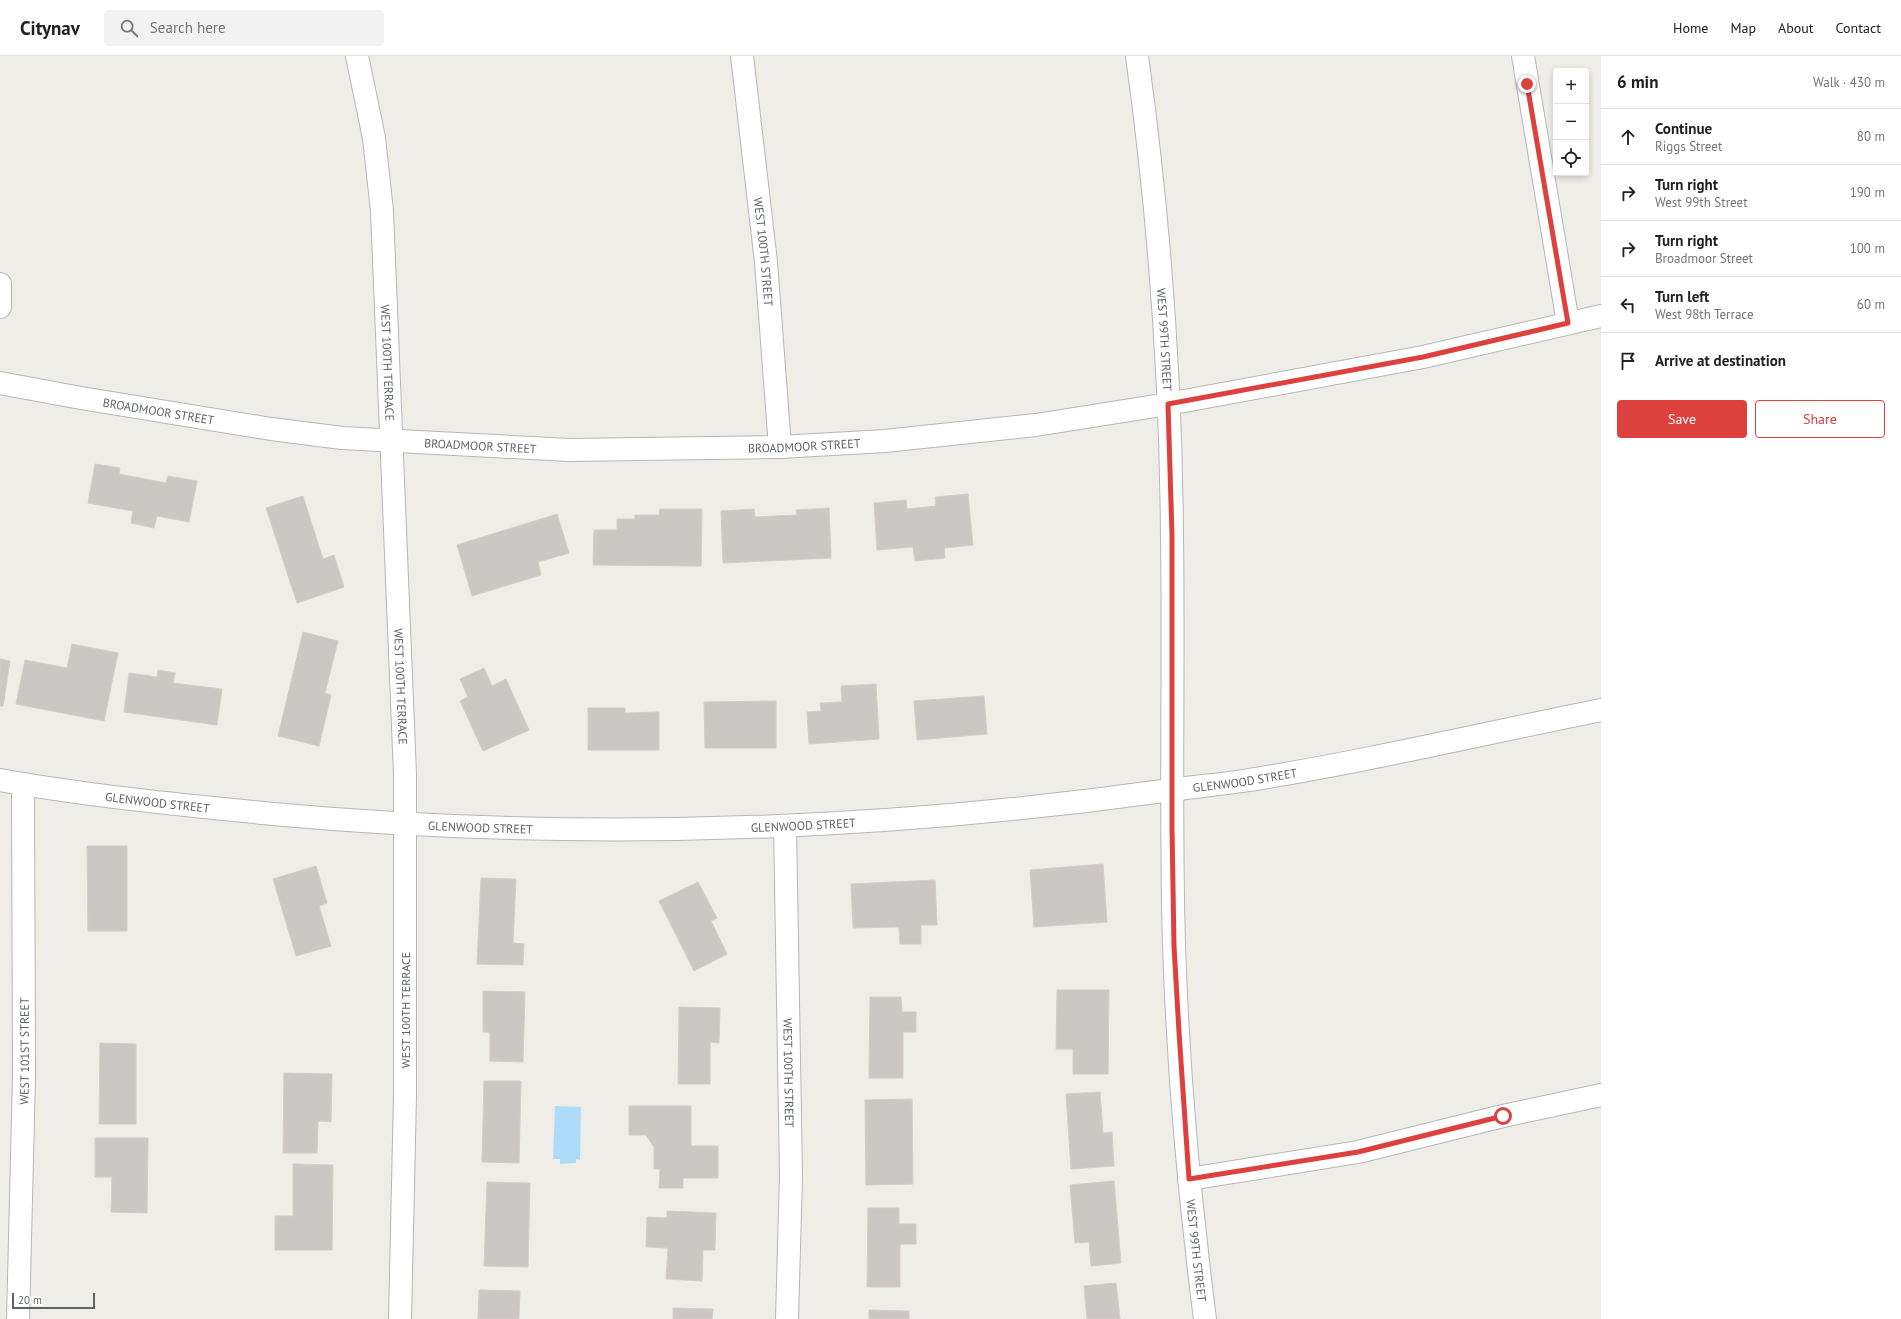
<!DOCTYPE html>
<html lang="en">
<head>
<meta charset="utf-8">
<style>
  :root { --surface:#fff; --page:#f2f2f2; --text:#202124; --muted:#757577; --line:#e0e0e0; --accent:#dd413e }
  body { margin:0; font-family:"PT Sans",sans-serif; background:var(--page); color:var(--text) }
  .controls { position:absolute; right:12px; top:12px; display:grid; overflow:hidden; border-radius:4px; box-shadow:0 2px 6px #0003 }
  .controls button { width:36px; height:36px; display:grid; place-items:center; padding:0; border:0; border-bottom:1px solid var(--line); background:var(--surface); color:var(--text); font:20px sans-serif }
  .scale { position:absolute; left:12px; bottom:10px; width:83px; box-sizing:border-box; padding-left:4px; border:2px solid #5e6266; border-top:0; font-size:11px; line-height:14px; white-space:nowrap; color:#5e6266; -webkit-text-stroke:3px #fff; paint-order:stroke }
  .stop { position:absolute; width:12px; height:12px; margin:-9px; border:3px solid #dd413e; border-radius:50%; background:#fff }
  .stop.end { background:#dd413e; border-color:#fff; box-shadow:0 1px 4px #0008 }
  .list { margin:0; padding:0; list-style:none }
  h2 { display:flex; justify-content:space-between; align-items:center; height:52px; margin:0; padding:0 16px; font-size:17px }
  h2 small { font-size:13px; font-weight:400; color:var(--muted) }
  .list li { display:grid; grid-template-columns:26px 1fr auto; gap:12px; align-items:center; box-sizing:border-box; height:56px; padding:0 16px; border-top:1px solid var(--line) }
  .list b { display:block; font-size:15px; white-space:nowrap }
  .list p { margin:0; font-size:13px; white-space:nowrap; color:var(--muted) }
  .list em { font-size:13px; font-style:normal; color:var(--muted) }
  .actions { display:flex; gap:8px; padding:12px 16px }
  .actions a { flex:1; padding:9px 0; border:1px solid var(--accent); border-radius:4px; text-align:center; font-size:14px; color:var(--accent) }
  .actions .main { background:var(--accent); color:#fff }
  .icon { flex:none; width:22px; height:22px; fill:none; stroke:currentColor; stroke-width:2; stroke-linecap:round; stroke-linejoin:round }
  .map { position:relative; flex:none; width:1601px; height:1263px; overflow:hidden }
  header { display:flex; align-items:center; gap:24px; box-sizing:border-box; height:56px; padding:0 20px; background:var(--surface); border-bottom:1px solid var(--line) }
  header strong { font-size:19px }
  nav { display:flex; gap:22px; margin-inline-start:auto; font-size:14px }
  .search { width:280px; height:36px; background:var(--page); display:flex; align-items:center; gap:10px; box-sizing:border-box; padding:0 14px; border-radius:4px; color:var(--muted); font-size:15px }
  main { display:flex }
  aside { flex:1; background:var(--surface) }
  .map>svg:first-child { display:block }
  .water { fill:#addcf9 }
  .building { fill:#cbc7c4; stroke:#d3cec5 }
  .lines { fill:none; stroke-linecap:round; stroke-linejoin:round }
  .minor-casing { stroke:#b4b7ba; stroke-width:24 }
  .tertiary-casing { stroke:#b4b7ba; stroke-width:24 }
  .minor { stroke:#fff; stroke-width:22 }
  .tertiary { stroke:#fff; stroke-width:22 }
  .route { stroke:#dd413e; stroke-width:5 }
  .labels { text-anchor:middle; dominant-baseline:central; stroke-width:3; stroke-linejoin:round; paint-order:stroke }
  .street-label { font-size:12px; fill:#5e6266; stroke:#fff }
</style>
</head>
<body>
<header>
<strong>Citynav</strong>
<div class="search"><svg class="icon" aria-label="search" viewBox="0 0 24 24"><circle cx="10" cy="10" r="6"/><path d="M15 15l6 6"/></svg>Search here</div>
<nav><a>Home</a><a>Map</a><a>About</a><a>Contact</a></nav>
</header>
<main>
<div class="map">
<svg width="1601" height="1263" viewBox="0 0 1601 1263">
  <rect width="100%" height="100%" fill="#efede7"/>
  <path class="water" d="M 555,1050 L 581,1051 L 580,1104 L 576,1103 L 576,1107 L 560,1108 L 560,1103 L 553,1103 Z"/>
  <path class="building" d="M 95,408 L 120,412 L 119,418 L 166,427 L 168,420 L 197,425 L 189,466 L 157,460 L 154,472 L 131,467 L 133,455 L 88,447 Z
    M 968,438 L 973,489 L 944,492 L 945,502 L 915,505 L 913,491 L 877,494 L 874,447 L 906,444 L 907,453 L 936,450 L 935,441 Z
    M 303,440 L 323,503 L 334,499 L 344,531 L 297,547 L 266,452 Z
    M 829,452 L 831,502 L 723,507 L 721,455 L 754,453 L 755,461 L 797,459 L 796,454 Z
    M 660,453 L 702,453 L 701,510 L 593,509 L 594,474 L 617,474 L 617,463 L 635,463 L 635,459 L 659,459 Z
    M 557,458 L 569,497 L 538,506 L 541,519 L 472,540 L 457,489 Z
    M 303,576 L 338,585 L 325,637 L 331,639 L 319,690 L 278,680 Z
    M 72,588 L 118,597 L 104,665 L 16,648 L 25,604 L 67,612 Z
    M 0,603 L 10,605 L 3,650 L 0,650 Z
    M 484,612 L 492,630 L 506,623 L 529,674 L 483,695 L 460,645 L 468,641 L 460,623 Z
    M 158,614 L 175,617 L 173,627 L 222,633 L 217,669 L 124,656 L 129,617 L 157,621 Z
    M 876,628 L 879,683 L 809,688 L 807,656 L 821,655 L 820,647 L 842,646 L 841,630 Z
    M 984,640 L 987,678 L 917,684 L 914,645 Z
    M 776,645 L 776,692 L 705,692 L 704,646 Z
    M 588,652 L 625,652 L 625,657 L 659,656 L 659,694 L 588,694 Z
    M 87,790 L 127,790 L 127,875 L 88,875 Z
    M 1103,808 L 1107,866 L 1034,871 L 1030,814 Z
    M 316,810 L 327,847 L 319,850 L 331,890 L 296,900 L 273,823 Z
    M 481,822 L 516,823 L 513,887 L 524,888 L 523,909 L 477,908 Z
    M 935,824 L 937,869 L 921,869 L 921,888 L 900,888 L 899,871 L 853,872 L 851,828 Z
    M 698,826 L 717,862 L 711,865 L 727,898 L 694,915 L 659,845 Z
    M 1057,934 L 1109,934 L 1108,1018 L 1073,1018 L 1073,993 L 1056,993 Z
    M 483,935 L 525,936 L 523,1006 L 490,1005 L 490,976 L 483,976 Z
    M 870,941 L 901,941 L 902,956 L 916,956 L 916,976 L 903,976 L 903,1022 L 869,1022 Z
    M 679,951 L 720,952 L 719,987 L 710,986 L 710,1028 L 678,1028 Z
    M 100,987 L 136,988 L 136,1068 L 99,1068 Z
    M 284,1017 L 332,1018 L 331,1066 L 318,1065 L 317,1097 L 283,1097 Z
    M 484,1025 L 521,1025 L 519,1107 L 482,1106 Z
    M 1100,1036 L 1103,1077 L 1112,1076 L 1114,1110 L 1071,1113 L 1066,1038 Z
    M 912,1043 L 913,1128 L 866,1129 L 865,1044 Z
    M 629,1050 L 691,1050 L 691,1090 L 718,1090 L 718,1122 L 683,1122 L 683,1132 L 659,1132 L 660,1113 L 654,1113 L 654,1091 L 646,1079 L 629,1079 Z
    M 95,1082 L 148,1082 L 147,1157 L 111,1156 L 112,1121 L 95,1121 Z
    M 293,1108 L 333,1109 L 332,1194 L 275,1194 L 275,1160 L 293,1160 Z
    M 1114,1125 L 1121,1207 L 1091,1210 L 1089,1186 L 1075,1187 L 1070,1129 Z
    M 487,1126 L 530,1127 L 528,1211 L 484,1210 Z
    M 868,1152 L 899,1152 L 899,1168 L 916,1168 L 916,1188 L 900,1188 L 900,1231 L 867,1231 Z
    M 667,1155 L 716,1157 L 715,1194 L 703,1194 L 702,1225 L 666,1223 L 668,1192 L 646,1191 L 647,1161 L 667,1162 Z
    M 1116,1227 L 1120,1263 L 1087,1263 L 1084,1230 Z
    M 479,1234 L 520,1235 L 519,1263 L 478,1263 Z
    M 673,1252 L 713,1253 L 712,1263 L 673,1263 Z
    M 869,1254 L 909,1255 L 909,1263 L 869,1263 Z"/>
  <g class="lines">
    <g class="minor-casing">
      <g id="minor">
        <path id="s1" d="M 357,0 L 374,82 L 382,155 L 405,719 L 405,1039 L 400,1263"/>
        <path id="s2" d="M 742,0 L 766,206 L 780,391"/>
        <path d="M 1523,0 L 1568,267"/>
        <path d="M 0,228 L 0,251"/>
        <path id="s3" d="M 0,327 L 81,342 L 271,373 L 342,382 L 569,394 L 780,391 L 885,385 L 1036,369 L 1168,348 L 1423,301 L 1601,260"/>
        <path id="s4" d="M 0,724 C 90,740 182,749 273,758 C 570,785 868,776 1163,735 C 1189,731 1217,729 1243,725 C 1363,706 1482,678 1601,654"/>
        <path id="s5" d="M 785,770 L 791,1119 L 787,1263"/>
        <path d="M 1189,1123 L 1358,1096 L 1503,1060 L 1601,1039"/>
        <path id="s6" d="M 18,1263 L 24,1021 L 23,728"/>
      </g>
    </g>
    <g class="tertiary-casing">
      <g id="tertiary">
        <path id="s7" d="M 1137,0 C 1159,159 1171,321 1172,482 C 1174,618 1170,753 1174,889 C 1178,1014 1189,1139 1205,1263"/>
      </g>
    </g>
    <use href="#minor" class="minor"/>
    <use href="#tertiary" class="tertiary"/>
  </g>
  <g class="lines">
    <path class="route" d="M 1503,1060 L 1358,1096 L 1189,1123 L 1179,976 L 1174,890 L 1172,772 L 1172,479 L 1168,348 L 1423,301 L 1568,267 L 1527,28"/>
  </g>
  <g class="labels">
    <g class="street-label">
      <text stroke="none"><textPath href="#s2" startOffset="197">WEST 100TH STREET</textPath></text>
      <text stroke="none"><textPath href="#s7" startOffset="285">WEST 99TH STREET</textPath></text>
      <text stroke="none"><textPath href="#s1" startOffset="309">WEST 100TH TERRACE</textPath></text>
      <text stroke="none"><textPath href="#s3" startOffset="161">BROADMOOR STREET</textPath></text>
      <text stroke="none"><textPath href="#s3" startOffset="485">BROADMOOR STREET</textPath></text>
      <text stroke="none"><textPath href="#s3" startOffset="809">BROADMOOR STREET</textPath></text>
      <text stroke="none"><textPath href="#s1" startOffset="633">WEST 100TH TERRACE</textPath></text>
      <text stroke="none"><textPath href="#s4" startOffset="1250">GLENWOOD STREET</textPath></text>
      <text stroke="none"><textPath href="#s4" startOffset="159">GLENWOOD STREET</textPath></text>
      <text stroke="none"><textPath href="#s4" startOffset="806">GLENWOOD STREET</textPath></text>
      <text stroke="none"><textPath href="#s4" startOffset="483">GLENWOOD STREET</textPath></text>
      <text transform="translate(405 954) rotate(-90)">WEST 100TH TERRACE</text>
      <text stroke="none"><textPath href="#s6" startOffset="268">WEST 101ST STREET</textPath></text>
      <text stroke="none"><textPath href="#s5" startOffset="247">WEST 100TH STREET</textPath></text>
      <text stroke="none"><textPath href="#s7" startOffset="1197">WEST 99TH STREET</textPath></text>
    </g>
  </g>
</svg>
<div class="controls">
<button>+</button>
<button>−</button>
<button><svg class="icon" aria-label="locate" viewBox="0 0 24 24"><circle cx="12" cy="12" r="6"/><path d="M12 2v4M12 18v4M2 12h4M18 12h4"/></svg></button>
</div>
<div class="scale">20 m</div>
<div class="stop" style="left:1503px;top:1060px"></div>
<div class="stop end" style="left:1527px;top:28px"></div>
</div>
<aside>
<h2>6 min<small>Walk · 430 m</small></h2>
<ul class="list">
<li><svg class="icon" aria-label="ahead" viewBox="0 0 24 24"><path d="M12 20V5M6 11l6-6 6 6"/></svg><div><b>Continue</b><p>Riggs Street</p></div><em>80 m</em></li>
<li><svg class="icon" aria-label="right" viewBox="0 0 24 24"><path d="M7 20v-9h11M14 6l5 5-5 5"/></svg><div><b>Turn right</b><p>West 99th Street</p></div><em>190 m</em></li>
<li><svg class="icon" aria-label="right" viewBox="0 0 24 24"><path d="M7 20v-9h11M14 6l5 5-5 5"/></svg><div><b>Turn right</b><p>Broadmoor Street</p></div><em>100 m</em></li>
<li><svg class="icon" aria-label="left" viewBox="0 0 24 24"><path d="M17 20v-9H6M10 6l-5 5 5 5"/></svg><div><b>Turn left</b><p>West 98th Terrace</p></div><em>60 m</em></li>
<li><svg class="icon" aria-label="arrive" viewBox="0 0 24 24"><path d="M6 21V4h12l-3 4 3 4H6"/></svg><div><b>Arrive at destination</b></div></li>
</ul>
<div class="actions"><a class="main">Save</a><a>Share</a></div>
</aside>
</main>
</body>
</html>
